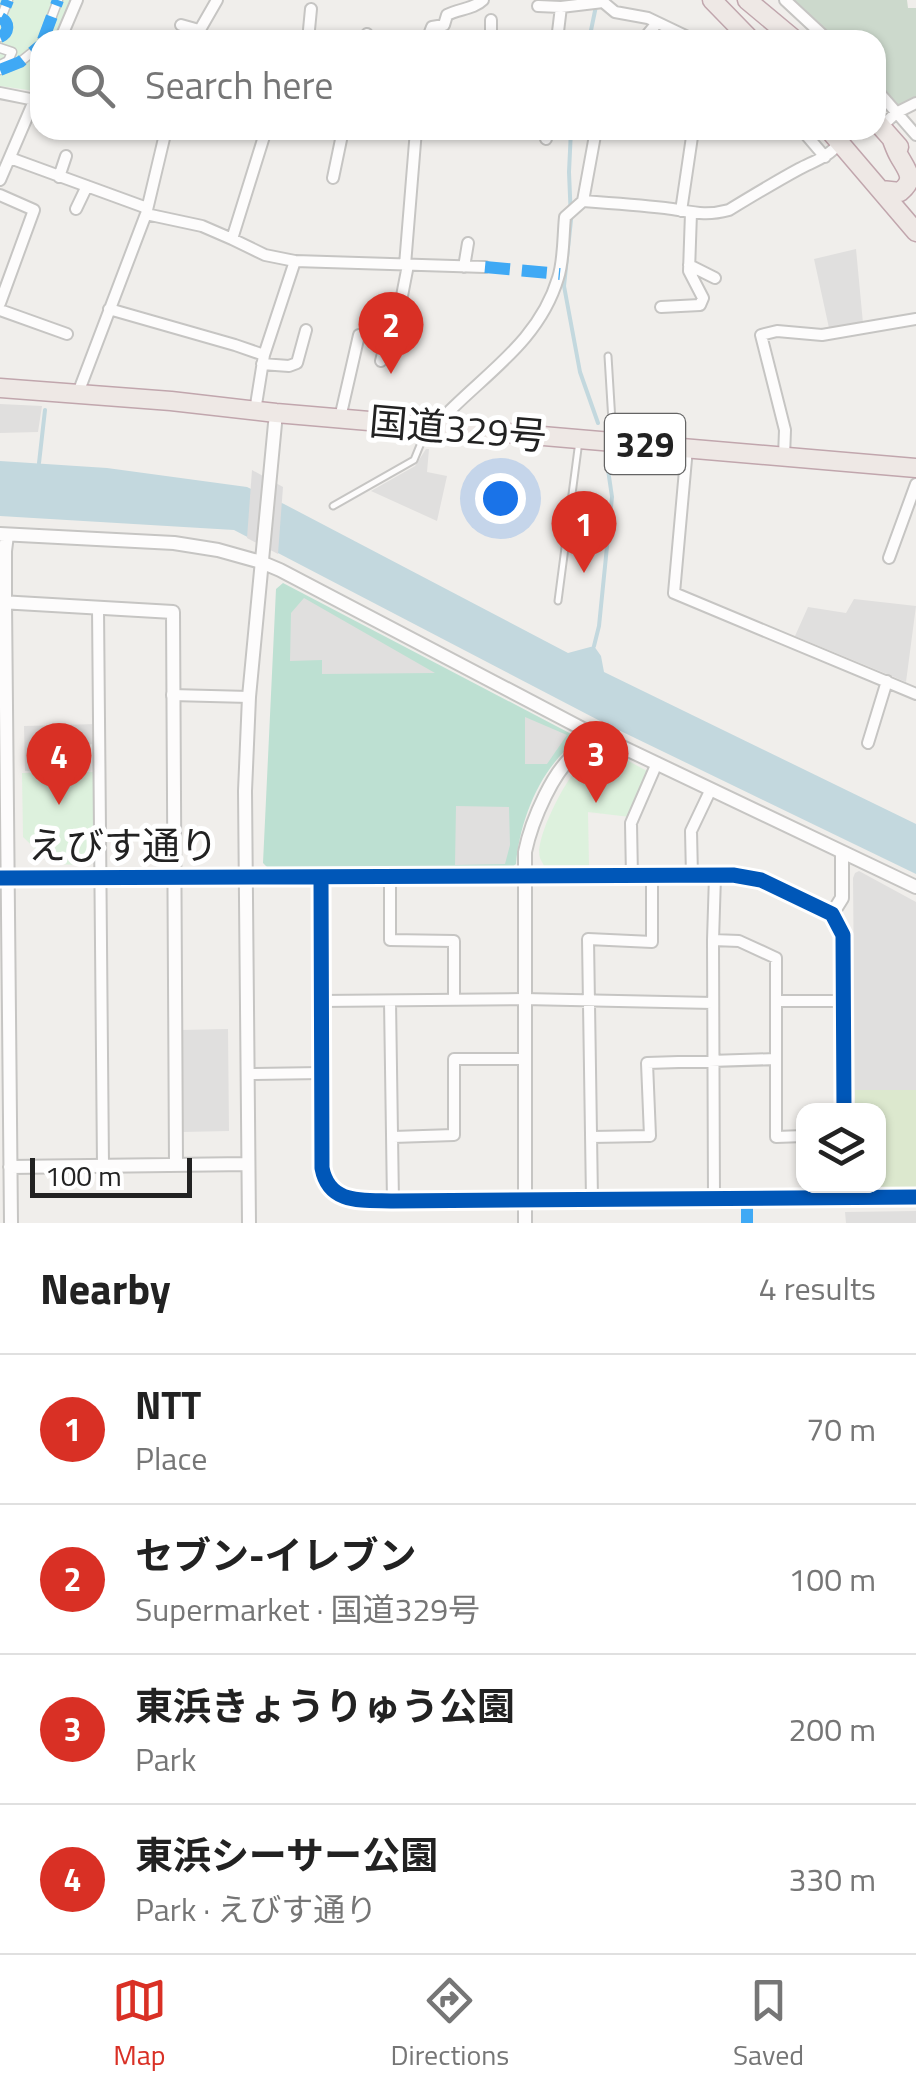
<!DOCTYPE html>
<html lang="en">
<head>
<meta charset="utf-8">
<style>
  :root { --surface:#fff; --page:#f6f6f6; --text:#222; --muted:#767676; --line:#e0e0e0; --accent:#d93025 }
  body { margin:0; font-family:"Titillium Web","Noto Sans JP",sans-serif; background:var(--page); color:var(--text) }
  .controls { position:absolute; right:30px; bottom:30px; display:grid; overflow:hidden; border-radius:20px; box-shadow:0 2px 8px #0004 }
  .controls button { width:90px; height:90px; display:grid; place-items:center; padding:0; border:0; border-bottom:2px solid var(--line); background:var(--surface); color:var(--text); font:50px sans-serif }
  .scale { position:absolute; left:30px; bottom:25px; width:162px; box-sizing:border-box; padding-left:10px; border:5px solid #222; border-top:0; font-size:28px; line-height:35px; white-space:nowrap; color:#222; -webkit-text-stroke:8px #fff; paint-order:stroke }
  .you { position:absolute; left:500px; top:498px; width:35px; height:35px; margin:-25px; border:8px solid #fff; border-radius:50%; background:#1a73e8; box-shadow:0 0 0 15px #1a73e833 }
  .badge { display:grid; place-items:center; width:65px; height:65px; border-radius:50%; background:var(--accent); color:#fff; font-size:32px; font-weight:700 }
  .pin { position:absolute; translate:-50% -82px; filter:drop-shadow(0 2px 5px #0008) }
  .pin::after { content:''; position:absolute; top:52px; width:35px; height:30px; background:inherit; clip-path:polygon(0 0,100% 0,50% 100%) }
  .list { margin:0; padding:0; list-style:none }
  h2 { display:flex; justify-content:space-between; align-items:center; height:130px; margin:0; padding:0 40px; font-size:42px }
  h2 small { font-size:32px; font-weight:400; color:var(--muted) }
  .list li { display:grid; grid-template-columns:65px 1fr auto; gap:30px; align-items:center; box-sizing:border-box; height:150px; padding:0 40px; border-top:2px solid var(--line) }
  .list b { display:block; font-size:38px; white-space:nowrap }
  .list p { margin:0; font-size:32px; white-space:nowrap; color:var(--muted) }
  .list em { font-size:32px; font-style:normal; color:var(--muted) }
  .icon { flex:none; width:55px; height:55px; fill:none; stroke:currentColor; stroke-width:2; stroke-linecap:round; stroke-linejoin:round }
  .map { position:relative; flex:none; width:916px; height:1223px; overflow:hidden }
  .search { position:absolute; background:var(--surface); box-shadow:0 2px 8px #0004; left:30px; right:30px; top:30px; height:110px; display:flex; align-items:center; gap:25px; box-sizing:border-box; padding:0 35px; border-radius:30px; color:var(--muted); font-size:38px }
  .sheet { height:730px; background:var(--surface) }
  nav { display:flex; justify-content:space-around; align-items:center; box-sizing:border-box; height:140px; border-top:2px solid var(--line); background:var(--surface); font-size:28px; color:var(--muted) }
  nav a { display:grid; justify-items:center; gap:5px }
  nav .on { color:var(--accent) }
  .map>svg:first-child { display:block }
  .grass { fill:#dce8ce }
  .cemetery { fill:#ccd9cc }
  .park { fill:#ddf1dd }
  .pitch { fill:#bde0d2 }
  .parking { fill:#e0dfde }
  .water { fill:#c3d8de }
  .pier { fill:#dedddd }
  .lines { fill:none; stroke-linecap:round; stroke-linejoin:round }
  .stream { stroke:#c3d8de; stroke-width:4 }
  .service-casing { stroke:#c6c5c3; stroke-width:9 }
  .pedestrian-casing { stroke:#c6c5c3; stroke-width:11 }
  .minor-casing { stroke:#c6c5c3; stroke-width:14 }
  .tertiary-casing { stroke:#c6c5c3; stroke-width:16 }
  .trunk-casing { stroke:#c1a6ad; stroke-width:21 }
  .service { stroke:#fdfcfc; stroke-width:5 }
  .pedestrian { stroke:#fdfcfc; stroke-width:8 }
  .minor { stroke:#fdfcfc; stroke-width:10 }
  .tertiary { stroke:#fdfcfc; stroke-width:12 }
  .trunk { stroke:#eee8e5; stroke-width:18 }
  .quiet { stroke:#3fa9f5; stroke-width:12; stroke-dasharray:25 12; stroke-linecap:butt }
  .cycleway-casing { stroke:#fff; stroke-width:21 }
  .cycleway { stroke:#0057b8; stroke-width:15 }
  .labels { text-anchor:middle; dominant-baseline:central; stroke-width:10; stroke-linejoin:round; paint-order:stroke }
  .shield { fill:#fff; stroke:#646464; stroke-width:2.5 }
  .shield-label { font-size:35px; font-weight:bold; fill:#222 }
  .street-label { font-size:38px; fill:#222; stroke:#fff }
</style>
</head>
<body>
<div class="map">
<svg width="916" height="1223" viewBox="0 0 916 1223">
  <rect width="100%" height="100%" fill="#f0eeeb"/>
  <path class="grass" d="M 855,1090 L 916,1090 L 916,1188 L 861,1189 L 859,1186 L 878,1186 L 878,1110 L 855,1110 Z"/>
  <path class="cemetery" d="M 793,0 L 907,0 L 908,8 L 916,8 L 916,97 L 896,106 L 876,82 L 876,40 L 836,40 Z"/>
  <path class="park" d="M 0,0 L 72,0 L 56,40 L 40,40 L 40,77 L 35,91 L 0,86 Z
    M 608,755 L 621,757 L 647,771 L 649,776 L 630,817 L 588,812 L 589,866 L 544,866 C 543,863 541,861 540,858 C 534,839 568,773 584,762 C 591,758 600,756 608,755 Z
    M 94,772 L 96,857 L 87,865 L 51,864 L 23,837 L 22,773 Z"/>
  <path class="pitch" d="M 283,583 L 577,737 L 578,740 C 540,767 520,820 516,864 L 511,868 L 268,868 L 263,863 L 276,589 Z"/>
  <path class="parking" d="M 856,249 L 863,323 L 829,328 L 814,259 Z
    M 0,404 L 42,406 L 38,432 L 0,433 Z
    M 426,449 L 429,449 L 427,472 L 447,476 L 437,521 L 371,491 L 415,466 Z
    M 304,598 L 435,673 L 322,674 L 322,660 L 290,661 L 291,613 Z
    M 854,599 L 916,606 L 906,682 L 795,636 L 808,607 L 846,613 Z
    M 525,717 L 567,735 L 547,764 L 525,764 Z
    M 97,724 L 98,744 L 65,745 L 66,770 L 25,771 L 24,726 Z
    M 456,806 L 509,807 L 510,845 L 505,864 L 455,865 Z
    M 859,871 L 916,902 L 916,1090 L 855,1090 L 853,878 L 855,873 Z
    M 228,1029 L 229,1131 L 182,1132 L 181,1030 Z
    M 916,1211 L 916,1223 L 846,1223 L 845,1212 Z"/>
  <path class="water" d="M 0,461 L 107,468 L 247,487 L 284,504 L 568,653 L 594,646 L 601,656 L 604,672 L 916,824 L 916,874 L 602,722 L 234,530 L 0,516 Z"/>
  <path class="pier" d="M 252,470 L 283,487 L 278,554 L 247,538 Z"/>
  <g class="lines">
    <path class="stream" d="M 589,40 L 596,6
      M 571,130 L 569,172 L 571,220 L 564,286 L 580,372 L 598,423
      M 39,463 L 45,410
      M 594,646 L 599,626 L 612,497 L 606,456"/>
    <g class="service-casing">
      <path id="service" d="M 608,356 L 613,438
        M 333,506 L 414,460 L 423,438 L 429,431
        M 558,601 L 579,441"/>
    </g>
    <g class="pedestrian-casing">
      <path id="pedestrian" d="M 0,37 C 9,33 10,23 1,18 L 8,0
        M 43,40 L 58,0
        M 0,48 L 12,52 L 8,61 L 0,65
        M 0,70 L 20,62 L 40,46"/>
    </g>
    <g class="minor-casing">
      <path id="minor" d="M 785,0 L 828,40
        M 538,6 L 561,7 L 603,2 L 615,12 L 648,18 L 694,40
        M 181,25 L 199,30
        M 367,34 L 368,40
        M 60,40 L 77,0
        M 194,40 L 217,0
        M 308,40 L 311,9
        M 427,40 L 432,27 L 444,25 L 447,15 C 458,9 474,9 483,0
        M 491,40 L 491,20
        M 557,40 L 561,7
        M 643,40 L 657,23
        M 876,89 L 916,135
        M 0,93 L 30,99 L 38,98
        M 881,127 L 896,113 L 916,103
        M 266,130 L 232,239 L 265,255 L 295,261 L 485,267
        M 802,130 L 825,157
        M 300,133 L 301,130
        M 546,139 L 547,130
        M 10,158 L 147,208
        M 59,177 L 66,156
        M 333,178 L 343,130
        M 0,180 L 40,87
        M 0,195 L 34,210 L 0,303
        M 583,201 C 610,203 637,205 665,208 C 690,211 703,217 729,210 C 752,196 775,182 799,169 C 814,161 829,157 839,143
        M 76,209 L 87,186
        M 681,211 L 693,130
        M 146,214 L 202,226 L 232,239
        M 405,265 L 416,130
        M 689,265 L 715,278
        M 464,267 L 468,243
        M 661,307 L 700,305 L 703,298 L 689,271 L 691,213
        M 109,309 L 235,345 L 264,355
        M 0,310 L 67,334
        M 381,361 L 395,308 L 401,301 L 408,265
        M 262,364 L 289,366 L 297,363 L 306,330
        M 78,393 L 146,214 L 166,130
        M 255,411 L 264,355 L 295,261
        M 340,418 L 359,335
        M 435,426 C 479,377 538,345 558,278 C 564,260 563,236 565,217 L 583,201 L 596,130
        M 687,448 L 674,593 L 916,694
        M 784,457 L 785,430 L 761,335 L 777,331 L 822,335 L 916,319
        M 889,558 L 916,484
        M 98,608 L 103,1166
        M 172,695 L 249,697
        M 868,743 L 887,681
        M 390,876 L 390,940 L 454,941 L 454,1000
        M 692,876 L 691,831 L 711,789
        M 632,877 L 631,823 L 657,763
        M 713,940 L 739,941 L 776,958 L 776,1137 L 804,1136
        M 321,1001 L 524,999 L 713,1003
        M 390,1001 L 393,1201
        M 776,1001 L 843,1001
        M 248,1074 L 322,1073
        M 393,1137 L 454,1135 L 454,1059 L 524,1059
        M 591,1137 L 650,1136 L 647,1063 L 776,1059
        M 592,1199 L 588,939 L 652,942 L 652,877
        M 714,1199 L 713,940 L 715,876"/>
    </g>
    <g class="tertiary-casing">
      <path id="tertiary" d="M 0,534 L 174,543 L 218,550 L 261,562 L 280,570 L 583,729 L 595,745
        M 7,535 L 5,551 L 5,603 L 11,1223
        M 0,602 L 173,612 L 176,1165
        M 0,878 L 733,875 L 761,880 L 832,914 L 843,935 L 844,1110
        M 321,878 L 322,1168 C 329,1205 363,1200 393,1201 L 916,1197
        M 832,914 L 842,898 L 842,852
        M 10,1167 L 248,1164
        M 249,1223 L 245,791 L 249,697 L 276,413
        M 525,1223 L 525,852 C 531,823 554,765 581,750 C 594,743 607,744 620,746 L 916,887"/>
    </g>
    <g class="trunk-casing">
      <path id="trunk" d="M 712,0 L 751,40
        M 747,0 L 795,40
        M 876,121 L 899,147
        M 829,130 L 916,232
        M 881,190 L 900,192 C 916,179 908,172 899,156 C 896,151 894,145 892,140
        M 0,388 L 171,401 L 276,413 L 916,468"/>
    </g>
    <use href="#service" class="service"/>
    <use href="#pedestrian" class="pedestrian"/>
    <use href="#minor" class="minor"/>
    <use href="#tertiary" class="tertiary"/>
    <use href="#trunk" class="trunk"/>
    <path class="quiet" d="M 0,37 C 9,33 10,23 1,18 L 8,0
      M 43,40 L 58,0
      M 0,70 L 20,62 L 40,46
      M 485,267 L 560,274
      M 747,1223 L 747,1206"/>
    <g class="cycleway-casing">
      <path id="cycleway" d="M 0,878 L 733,875 L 761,880 L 832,914 L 843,935 L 844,1110
        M 321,878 L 322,1168 C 329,1205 363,1200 393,1201 L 916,1197"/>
    </g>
    <use href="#cycleway" class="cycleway"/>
  </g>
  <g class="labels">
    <rect class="shield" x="605" y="414" width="80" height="60" rx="8"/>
    <g class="shield-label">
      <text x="645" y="444">329</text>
    </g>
    <g class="street-label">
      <text transform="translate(458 428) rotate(5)">国道329号</text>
      <text x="123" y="845">えびす通り</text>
    </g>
  </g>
</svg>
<div class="controls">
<button><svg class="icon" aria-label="layers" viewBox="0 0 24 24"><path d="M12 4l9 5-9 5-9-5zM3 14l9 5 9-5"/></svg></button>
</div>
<div class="scale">100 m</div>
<div class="you"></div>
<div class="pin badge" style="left:584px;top:573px">1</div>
<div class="pin badge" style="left:391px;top:374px">2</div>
<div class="pin badge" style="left:596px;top:803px">3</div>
<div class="pin badge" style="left:59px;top:805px">4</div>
<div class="search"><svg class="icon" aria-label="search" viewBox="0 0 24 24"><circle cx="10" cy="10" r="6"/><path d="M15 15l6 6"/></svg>Search here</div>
</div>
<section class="sheet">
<h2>Nearby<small>4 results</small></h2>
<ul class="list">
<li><span class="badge">1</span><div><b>NTT</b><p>Place</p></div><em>70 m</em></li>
<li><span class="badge">2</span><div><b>セブン-イレブン</b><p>Supermarket · 国道329号</p></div><em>100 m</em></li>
<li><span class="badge">3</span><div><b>東浜きょうりゅう公園</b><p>Park</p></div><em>200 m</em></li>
<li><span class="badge">4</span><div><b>東浜シーサー公園</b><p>Park · えびす通り</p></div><em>330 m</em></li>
</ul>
</section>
<nav>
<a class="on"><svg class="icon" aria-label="map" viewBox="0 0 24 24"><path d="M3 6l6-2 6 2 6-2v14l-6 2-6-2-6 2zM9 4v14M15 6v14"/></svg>Map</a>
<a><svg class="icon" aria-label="directions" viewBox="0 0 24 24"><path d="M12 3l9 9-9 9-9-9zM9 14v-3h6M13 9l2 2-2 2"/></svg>Directions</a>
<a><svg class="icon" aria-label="saved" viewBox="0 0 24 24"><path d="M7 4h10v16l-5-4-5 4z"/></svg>Saved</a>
</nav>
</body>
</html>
